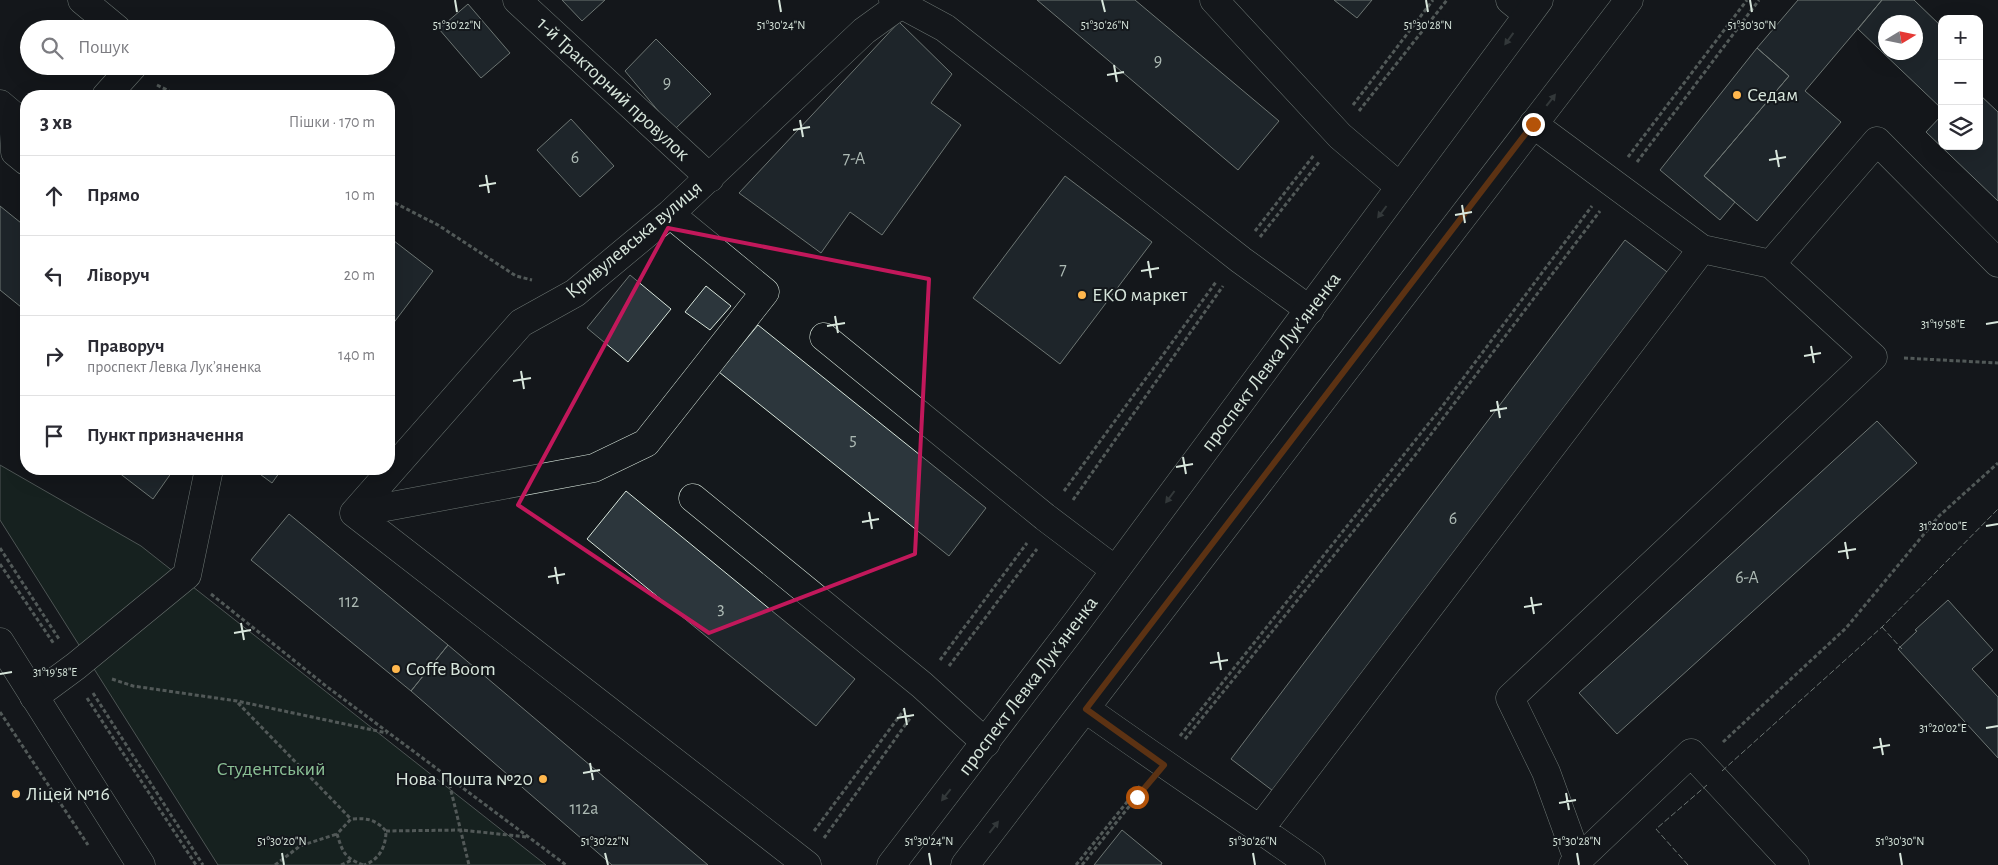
<!DOCTYPE html>
<html lang="uk">
<head>
<meta charset="utf-8">
<style>
  :root { --surface:#fff; --page:#f7f7f7; --text:#2b2b33; --muted:#7c7c81; --line:#e1e1e2 }
  body { margin:0; font-family:"Alegreya Sans",sans-serif; background:var(--page); color:var(--text) }
  .controls { position:absolute; right:15px; top:15px; display:grid; overflow:hidden; border-radius:10px; box-shadow:0 5px 20px #0002 }
  .controls button { width:45px; height:45px; display:grid; place-items:center; padding:0; border:0; border-bottom:1px solid var(--line); background:var(--surface); color:var(--text); font:25px sans-serif }
  .compass { position:absolute; left:1878px; top:15px; width:45px; height:45px; border-radius:50%; background:var(--surface); box-shadow:0 5px 20px #0002; rotate:80deg }
  .stop { position:absolute; width:15px; height:15px; margin:-11px; border:4px solid #b45309; border-radius:50%; background:#fff }
  .stop.end { background:#b45309; border-color:#fff; box-shadow:0 1px 5px #0008 }
  .list { margin:0; padding:0; list-style:none }
  h2 { display:flex; justify-content:space-between; align-items:center; height:65px; margin:0; padding:0 20px; font-size:21px }
  h2 small { font-size:16px; font-weight:400; color:var(--muted) }
  .list li { display:grid; grid-template-columns:32px 1fr auto; gap:15px; align-items:center; box-sizing:border-box; height:80px; padding:0 20px; border-top:1px solid var(--line) }
  .list b { display:block; font-size:19px; white-space:nowrap }
  .list p { margin:0; font-size:16px; white-space:nowrap; color:var(--muted) }
  .list em { font-size:16px; font-style:normal; color:var(--muted) }
  .icon { flex:none; width:28px; height:28px; fill:none; stroke:currentColor; stroke-width:2; stroke-linecap:round; stroke-linejoin:round }
  .map { position:relative; flex:none; width:1998px; height:865px; overflow:hidden }
  .search { position:absolute; background:var(--surface); box-shadow:0 5px 20px #0002; left:20px; top:20px; width:375px; height:55px; display:flex; align-items:center; gap:12px; box-sizing:border-box; padding:0 18px; border-radius:28px; color:var(--muted); font-size:19px }
  .panel { position:absolute; background:var(--surface); box-shadow:0 5px 20px #0002; left:20px; top:90px; width:375px; height:385px; border-radius:20px }
  .map>svg:first-child { display:block }
  .green { fill:#1a2d24; stroke:#939e99 }
  .building { fill:#2c363c; stroke:#d8e6dc; fill-rule:evenodd }
  .lines { fill:none; stroke-linecap:round; stroke-linejoin:round }
  .minor-casing { stroke:#d8e6dc; stroke-width:29 }
  .major-casing { stroke:#d8e6dc; stroke-width:29 }
  .path { stroke:#9da8a2; stroke-width:3; stroke-dasharray:4 2.5; stroke-linecap:butt }
  .minor { stroke:#14181c; stroke-width:28 }
  .major { stroke:#14181c; stroke-width:28 }
  .fence { stroke:#d8e6dc; stroke-width:1; stroke-dasharray:6 2.5; stroke-linecap:butt }
  .oneway { fill:#59605f }
  .route { stroke:#b45309; stroke-width:6 }
  .marked { fill:none; stroke:#c2185b; stroke-width:4; stroke-linejoin:round }
  .ticks { fill:none; stroke:#d8e6dc; stroke-width:2 }
  .poi-dot { fill:#ffb74d; stroke:#14181c; stroke-width:2 }
  .labels { text-anchor:middle; dominant-baseline:central; stroke-width:4; stroke-linejoin:round; paint-order:stroke }
  .number-label { font-size:18px; fill:#adbab4 }
  .street-label { font-size:20px; fill:#d8e6dc; stroke:#14181c }
  .poi-label { font-size:20px; fill:#d8e6dc; stroke:#14181c; text-anchor:start }
  .park-label { font-size:20px; fill:#8ac095; stroke:#14181c }
  .ticks-label { font-size:12px; text-anchor:middle; fill:#d8e6dc; stroke:#14181c; stroke-width:4; stroke-linejoin:round; paint-order:stroke }
</style>
</head>
<body>
<div class="map">
<svg width="1998" height="865" viewBox="0 0 1998 865">
  <rect width="100%" height="100%" fill="#14181c"/>
  <path class="green" d="M 0,465 L 141,546 L 546,865 L 218,865 L 0,520 Z"/>
  <path class="building" d="M 562,0 L 605,0 L 582,21 Z
    M 1037,0 L 1135,0 L 1279,121 L 1238,170 Z
    M 1334,0 L 1372,0 L 1357,18 Z
    M 1798,0 L 1882,0 L 1805,91 L 1841,122 L 1757,221 L 1704,176 L 1789,76 L 1757,48 Z
    M 1882,0 L 1914,0 L 1942,27 L 1942,109 L 1858,29 ZM 1886,22 L 1916,22 L 1916,52 L 1886,52 Z
    M 468,4 L 510,53 L 481,78 L 439,29 Z
    M 899,22 L 952,74 L 931,103 L 961,125 L 882,235 L 850,212 L 821,253 L 739,193 Z
    M 656,39 L 711,94 L 674,130 L 625,71 Z
    M 1757,48 L 1789,76 L 1704,176 L 1735,202 L 1720,220 L 1660,170 Z
    M 1979,94 L 1998,112 L 1998,201 L 1926,132 L 1942,115 L 1942,146 L 1979,146 Z
    M 571,119 L 614,166 L 580,197 L 537,150 Z
    M 1065,176 L 1152,242 L 1060,364 L 973,298 Z
    M 0,206 L 26,227 L 26,311 L 0,290 Z
    M 389,237 L 433,271 L 389,329 Z
    M 1625,240 L 1675,278 L 1281,797 L 1231,759 Z
    M 630,275 L 671,309 L 628,362 L 587,328 Z
    M 706,286 L 731,306 L 710,330 L 685,312 Z
    M 758,325 L 986,508 L 949,556 L 719,372 Z
    M 1877,421 L 1917,463 L 1617,734 L 1579,693 Z
    M 114,469 L 174,469 L 153,499 Z
    M 253,469 L 282,469 L 272,483 Z
    M 626,491 L 855,679 L 816,726 L 587,539 Z
    M 289,514 L 448,645 L 411,691 L 251,560 Z
    M 1948,600 L 1993,650 L 1972,669 L 1998,697 L 1998,758 L 1898,649 L 1917,631 L 1915,630 Z
    M 448,645 L 708,865 L 612,865 L 411,691 Z
    M 1122,830 L 1162,863 L 1161,865 L 1094,865 Z"/>
  <g class="lines">
    <g class="minor-casing">
      <path id="minor" d="M 82,0 L 117,29
        M 517,0 L 710,178
        M 893,0 L 945,28 L 1241,260 L 1310,310
        M 1214,0 L 1340,136 L 1400,187
        M 1510,0 L 1527,14
        M 106,96 L 133,66
        M 0,104 L 13,115 L 15,152 L 26,161
        M 1771,264 L 1877,141 L 1998,263
        M 824,337 L 1045,517 L 1115,570
        M 693,498 L 922,685 L 986,743
        M 354,513 L 521,323 L 575,293 L 670,214 L 864,31 L 907,0
        M 354,513 L 594,468 L 646,443 L 765,292 L 670,214
        M 354,513 L 807,865
        M 34,697 L 76,666 L 187,575 L 209,469
        M 1086,709 C 1160,762 1236,812 1311,865
        M 1260,829 L 1702,249 L 1533,124
        M 1578,860 L 1691,753 L 1795,865
        M 1573,865 L 1578,860 L 1546,772 L 1510,698 L 1873,357 L 1771,264 L 1702,249"/>
    </g>
    <g class="major-casing">
      <path id="major" d="M 0,642 L 141,865
        M 891,865 L 1077,622 L 1539,0
        M 965,865 L 1629,0"/>
    </g>
    <path class="path" d="M 157,85 L 179,96
      M 1353,105 L 1433,0
      M 1359,111 L 1447,0
      M 1628,157 L 1747,0
      M 1637,162 L 1759,0
      M 389,200 L 438,225 L 516,276 L 532,280
      M 1255,231 L 1314,155
      M 1260,237 L 1320,161
      M 1904,358 L 1998,363
      M 1064,491 L 1216,282
      M 1073,500 L 1223,286
      M 0,548 L 59,639
      M 0,564 L 54,644
      M 211,594 L 326,686 L 566,865
      M 940,660 L 1027,543
      M 949,666 L 1037,549
      M 112,679 L 133,686 L 237,701 L 387,733
      M 93,693 L 203,865
      M 87,698 L 196,865
      M 238,703 L 351,819
      M 0,712 L 88,845
      M 1180,736 L 1441,408 L 1592,206
      M 1185,739 L 1416,454 L 1600,211
      M 1723,742 L 1846,628 L 1939,516 L 1998,463
      M 448,778 L 469,865
      M 386,831 L 461,830 L 527,837
      M 814,831 L 904,710
      M 824,838 L 911,717
      M 275,865 L 300,846 L 337,834
      M 341,865 L 352,860
      M 363,865 C 344,857 343,853 337,834 L 351,819 C 367,818 375,819 386,831 C 386,847 379,860 364,865
      M 1076,865 L 1140,786
      M 1082,865 L 1144,788"/>
    <use href="#minor" class="minor"/>
    <use href="#major" class="major"/>
    <path class="fence" d="M 1882,627 L 1902,649
      M 1722,771 L 1882,627 L 1998,509
      M 1688,865 L 1656,829 L 1707,785"/>
  </g>
  <defs><path id="oneway-solid" d="M-6-.8H1V-3.2L6.5 0L1 3.2V.8H-6Z" transform="scale(1.25)"/></defs>
  <g class="oneway">
    <use href="#oneway-solid" transform="translate(1509 39) rotate(126)"/>
    <use href="#oneway-solid" transform="translate(1551 100) rotate(-52)"/>
    <use href="#oneway-solid" transform="translate(1382 212) rotate(127)"/>
    <use href="#oneway-solid" transform="translate(1170 497) rotate(127)"/>
    <use href="#oneway-solid" transform="translate(946 795) rotate(128)"/>
    <use href="#oneway-solid" transform="translate(994 827) rotate(-52)"/>
  </g>
  <g class="lines">
    <path class="route" d="M 1137,797 L 1164,765 L 1086,709 L 1533,124"/>
  </g>
  <path d="M0 0H1998V865H0ZM 668,228 L 929,279 L 915,554 L 709,633 L 518,505 Z" fill="#14181c" fill-opacity=".55" fill-rule="evenodd"/>
  <path class="marked" d="M 668,228 L 929,279 L 915,554 L 709,633 L 518,505 Z"/>
  <path class="ticks" d="M 455,0 L 457,12M 779,0 L 781,12M 1102,0 L 1105,12M 1426,0 L 1428,12M 1750,0 L 1752,12M 1114,65 L 1117,82M 1107,75 L 1124,72M 800,120 L 803,137M 793,130 L 810,127M 1776,150 L 1779,167M 1769,160 L 1786,157M 486,175 L 489,193M 479,186 L 496,183M 1462,205 L 1465,223M 1455,215 L 1472,212M 1148,261 L 1151,278M 1141,271 L 1159,268M 835,316 L 838,333M 1986,324 L 1998,322M 827,326 L 845,323M 1811,346 L 1814,363M 1804,356 L 1821,353M 521,371 L 524,389M 513,381 L 531,378M 1497,401 L 1500,418M 1490,411 L 1507,408M 1183,457 L 1186,474M 1176,467 L 1193,464M 869,512 L 872,529M 862,522 L 879,519M 1986,526 L 1998,524M 1845,542 L 1848,559M 1838,552 L 1856,549M 555,567 L 558,584M 548,577 L 565,574M 1531,597 L 1534,614M 1524,607 L 1542,604M 241,623 L 244,640M 234,633 L 251,630M 1218,652 L 1221,670M 1210,663 L 1228,660M 0,674 L 12,672M 904,708 L 907,725M 897,718 L 914,715M 1986,728 L 1998,726M 1880,738 L 1883,755M 1873,748 L 1890,745M 590,763 L 593,780M 583,773 L 600,770M 1566,793 L 1569,810M 1559,803 L 1576,800M 282,853 L 284,865M 605,853 L 608,865M 929,853 L 931,865M 1253,853 L 1255,865M 1577,853 L 1579,865M 1900,853 L 1902,865"/>
  <g class="poi-dot">
    <circle cx="1737" cy="95" r="5"/>
    <circle cx="1082" cy="295" r="5"/>
    <circle cx="396" cy="669" r="5"/>
    <circle cx="543" cy="779" r="5"/>
    <circle cx="16" cy="794" r="5"/>
  </g>
  <g class="labels">
    <g class="number-label">
      <text x="1158" y="61">9</text>
      <text x="667" y="83">9</text>
      <text x="575" y="158">6</text>
      <text x="854" y="159">7-А</text>
      <text x="1063" y="270">7</text>
      <text x="853" y="440">5</text>
      <text x="1453" y="519">6</text>
      <text x="1747" y="578">6-А</text>
      <text x="349" y="602">112</text>
      <text x="721" y="609">3</text>
      <text x="584" y="809">112а</text>
    </g>
    <g class="street-label">
      <text transform="translate(613 89) rotate(43)">1-й Тракторний провулок</text>
      <text transform="translate(634 240) rotate(-40)">Кривулевська вулиця</text>
      <text transform="translate(1271 362) rotate(-53)">проспект Левка Лукʼяненка</text>
      <text transform="translate(1028 686) rotate(-53)">проспект Левка Лукʼяненка</text>
    </g>
    <g class="poi-label">
      <text x="1747" y="95">Седам</text>
      <text x="1092" y="295">ЕКО маркет</text>
      <text x="406" y="669">Coffe Boom</text>
      <text x="533" y="779" text-anchor="end">Нова Пошта №20</text>
      <text x="26" y="794">Ліцей №16</text>
    </g>
    <g class="park-label">
      <text x="271" y="769">Студентський</text>
    </g>
  </g>
  <g class="ticks-label">
    <text x="457" y="29">51°30'22"N</text>
    <text x="781" y="29">51°30'24"N</text>
    <text x="1105" y="29">51°30'26"N</text>
    <text x="1428" y="29">51°30'28"N</text>
    <text x="1752" y="29">51°30'30"N</text>
    <text x="1943" y="328">31°19'58"E</text>
    <text x="1943" y="530">31°20'00"E</text>
    <text x="55" y="676">31°19'58"E</text>
    <text x="1943" y="732">31°20'02"E</text>
    <text x="282" y="845">51°30'20"N</text>
    <text x="605" y="845">51°30'22"N</text>
    <text x="929" y="845">51°30'24"N</text>
    <text x="1253" y="845">51°30'26"N</text>
    <text x="1577" y="845">51°30'28"N</text>
    <text x="1900" y="845">51°30'30"N</text>
  </g>
</svg>
<div class="controls">
<button>+</button>
<button>−</button>
<button><svg class="icon" aria-label="layers" viewBox="0 0 24 24"><path d="M12 4l9 5-9 5-9-5zM3 14l9 5 9-5"/></svg></button>
</div>
<svg class="compass" viewBox="-18 -18 36 36"><path d="M0-13l5 13h-10z" fill="#e53935"/><path d="M0 13l5-13h-10z" fill="#7c7c81"/></svg>
<div class="stop" style="left:1137px;top:797px"></div>
<div class="stop end" style="left:1533px;top:124px"></div>
<div class="search"><svg class="icon" aria-label="search" viewBox="0 0 24 24"><circle cx="10" cy="10" r="6"/><path d="M15 15l6 6"/></svg>Пошук</div>
<section class="panel">
<h2>3 хв<small>Пішки · 170 m</small></h2>
<ul class="list">
<li><svg class="icon" aria-label="ahead" viewBox="0 0 24 24"><path d="M12 20V5M6 11l6-6 6 6"/></svg><div><b>Прямо</b></div><em>10 m</em></li>
<li><svg class="icon" aria-label="left" viewBox="0 0 24 24"><path d="M17 20v-9H6M10 6l-5 5 5 5"/></svg><div><b>Ліворуч</b></div><em>20 m</em></li>
<li><svg class="icon" aria-label="right" viewBox="0 0 24 24"><path d="M7 20v-9h11M14 6l5 5-5 5"/></svg><div><b>Праворуч</b><p>проспект Левка Лукʼяненка</p></div><em>140 m</em></li>
<li><svg class="icon" aria-label="arrive" viewBox="0 0 24 24"><path d="M6 21V4h12l-3 4 3 4H6"/></svg><div><b>Пункт призначення</b></div></li>
</ul>
</section>
</div>
</body>
</html>
